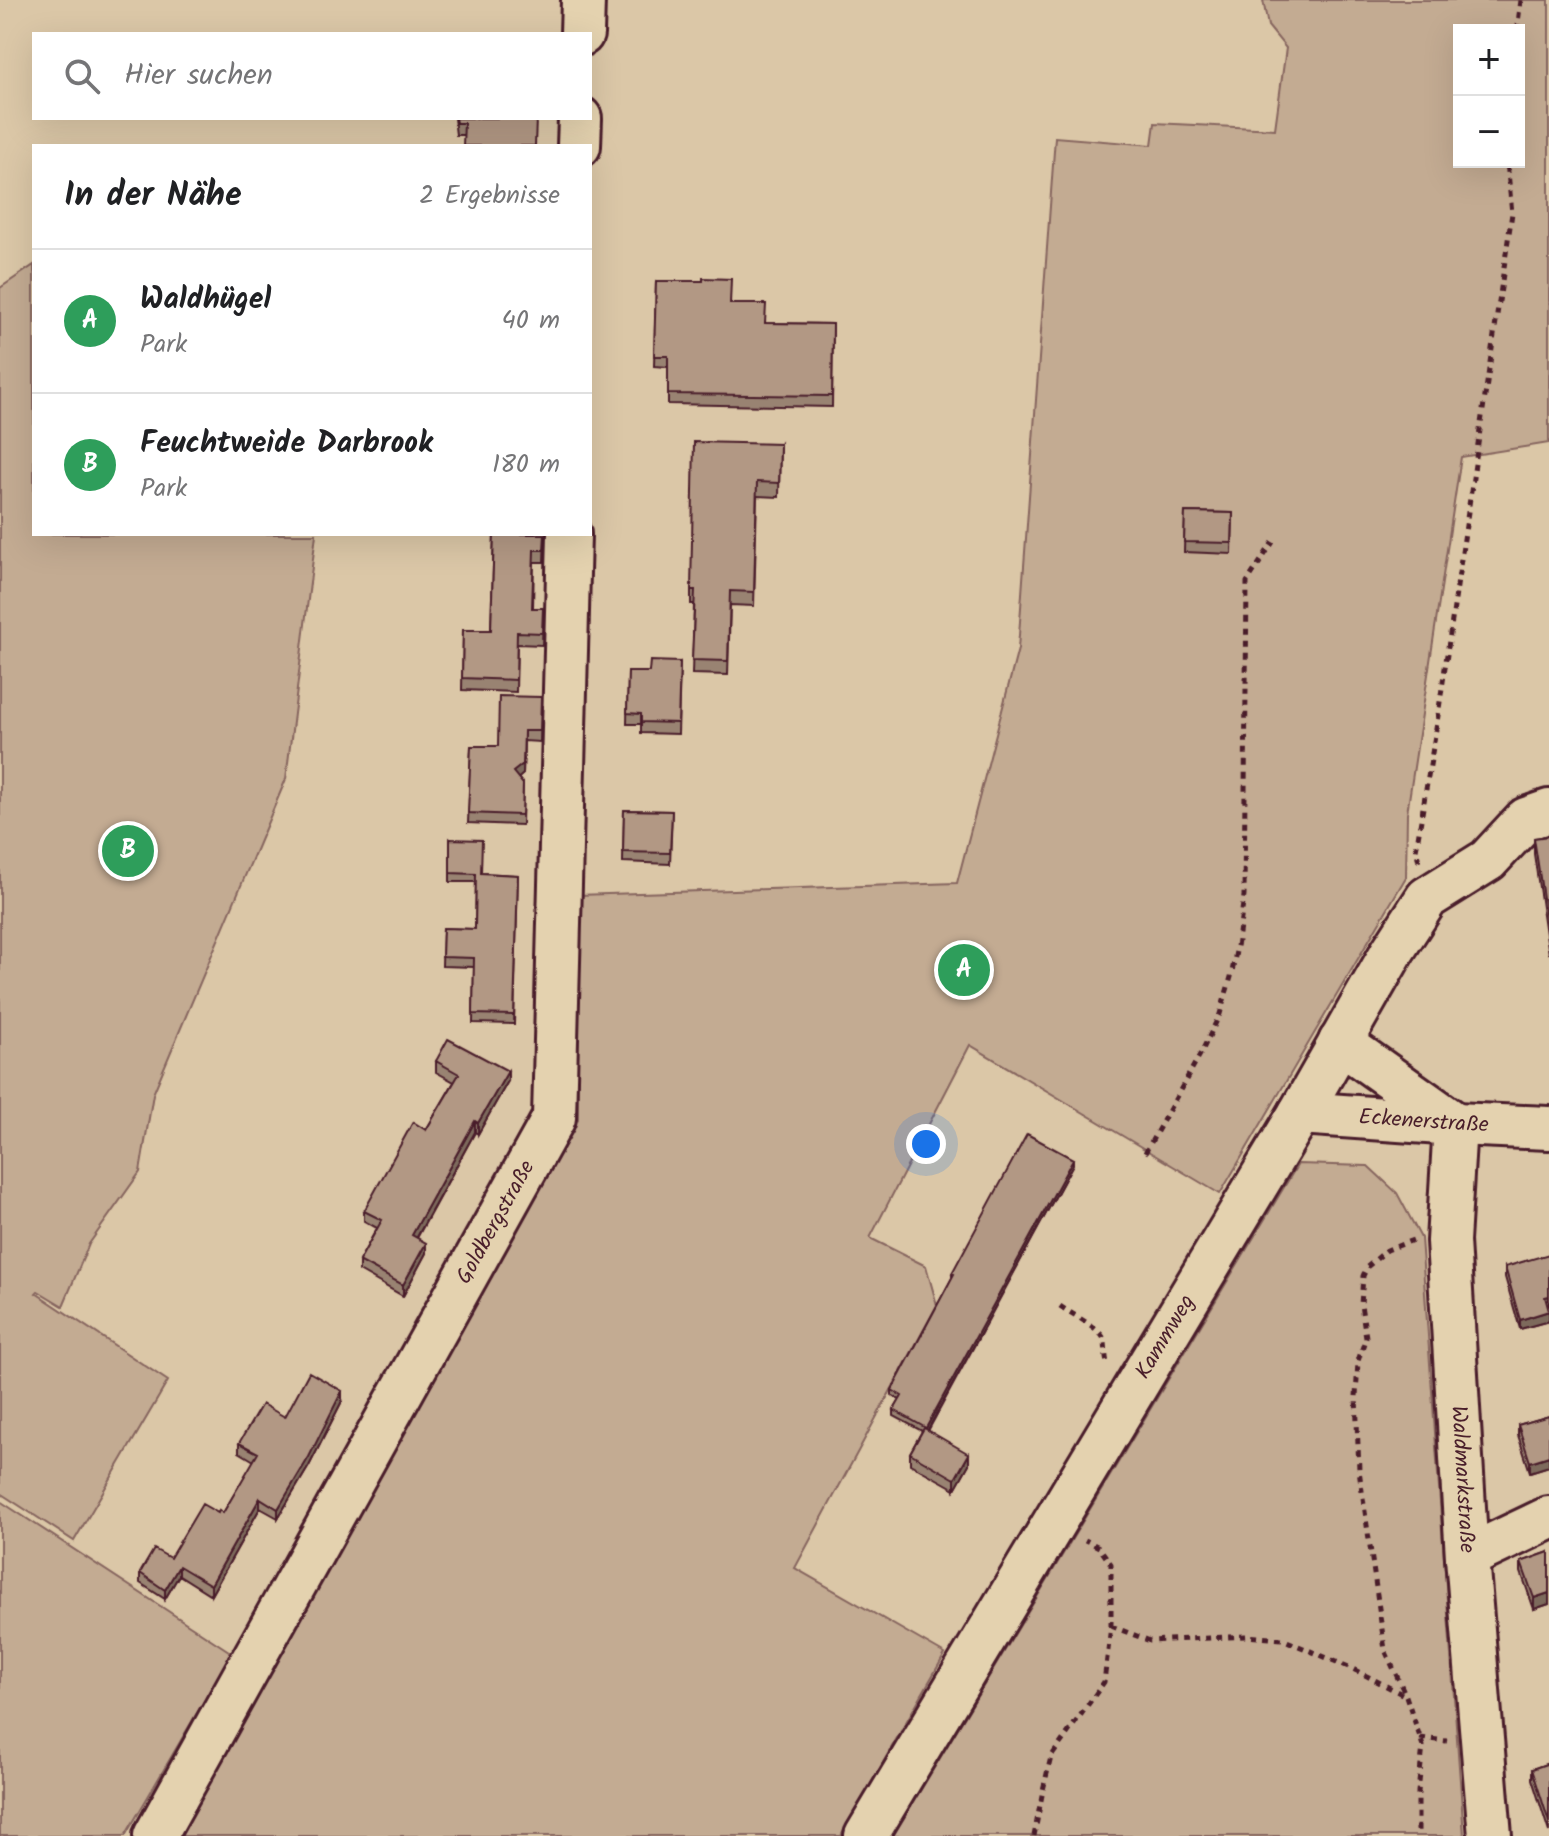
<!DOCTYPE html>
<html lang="de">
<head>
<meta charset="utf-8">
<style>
  :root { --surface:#fff; --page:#f6f6f6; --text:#202124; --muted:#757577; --line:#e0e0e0; --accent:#0f766e }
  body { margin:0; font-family:Kalam,sans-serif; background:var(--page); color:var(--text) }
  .controls { position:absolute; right:24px; top:24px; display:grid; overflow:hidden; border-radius:0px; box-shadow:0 8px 32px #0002 }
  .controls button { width:72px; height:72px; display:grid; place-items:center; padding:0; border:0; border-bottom:2px solid var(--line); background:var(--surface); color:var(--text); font:40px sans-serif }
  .you { position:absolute; left:926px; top:1144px; width:28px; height:28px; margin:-20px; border:6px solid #fff; border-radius:50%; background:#1a73e8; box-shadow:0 0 0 12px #1a73e833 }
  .badge { display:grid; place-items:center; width:52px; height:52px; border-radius:50%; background:var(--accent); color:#fff; font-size:26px; font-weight:700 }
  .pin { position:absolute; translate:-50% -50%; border:4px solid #fff; box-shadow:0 2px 8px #0006 }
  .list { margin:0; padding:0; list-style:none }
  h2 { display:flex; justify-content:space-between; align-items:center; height:104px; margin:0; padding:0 32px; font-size:34px }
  h2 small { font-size:26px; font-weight:400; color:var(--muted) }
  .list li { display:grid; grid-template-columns:52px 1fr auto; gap:24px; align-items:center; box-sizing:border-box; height:144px; padding:0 32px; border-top:2px solid var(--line) }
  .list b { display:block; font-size:30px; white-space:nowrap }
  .list p { margin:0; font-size:26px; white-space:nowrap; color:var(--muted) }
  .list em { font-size:26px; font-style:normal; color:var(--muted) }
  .icon { flex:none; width:44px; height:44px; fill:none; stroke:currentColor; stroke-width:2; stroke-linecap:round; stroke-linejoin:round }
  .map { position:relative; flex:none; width:1549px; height:1836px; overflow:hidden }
  .search { position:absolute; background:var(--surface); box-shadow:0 8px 32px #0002; left:32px; top:32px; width:560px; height:88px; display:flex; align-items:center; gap:20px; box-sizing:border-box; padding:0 28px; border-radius:0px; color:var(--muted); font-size:30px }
  .panel { position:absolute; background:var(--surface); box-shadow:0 8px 32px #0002; left:32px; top:144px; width:560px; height:392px; border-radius:0px }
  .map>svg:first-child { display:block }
  .green { fill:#c3ab92; stroke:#86655e; stroke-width:2; fill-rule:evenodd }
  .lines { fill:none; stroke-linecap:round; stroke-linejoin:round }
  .minor-casing { stroke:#4a1f2b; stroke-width:48 }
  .path { stroke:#4a1f2b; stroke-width:5; stroke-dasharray:6 6; stroke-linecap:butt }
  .minor { stroke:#e4d2af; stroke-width:42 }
  .wall { fill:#998372; stroke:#4a1f2b; stroke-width:2 }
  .shaded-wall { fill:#7d6a5c; stroke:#4a1f2b; stroke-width:2 }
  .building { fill:#b29884; stroke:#4a1f2b; stroke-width:2 }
  .labels { text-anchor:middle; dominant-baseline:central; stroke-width:6; stroke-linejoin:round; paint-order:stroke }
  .street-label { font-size:22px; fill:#4a1f2b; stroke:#e4d2af }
</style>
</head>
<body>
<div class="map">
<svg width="1549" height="1836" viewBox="0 0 1549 1836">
  <rect width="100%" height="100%" fill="#dbc7a7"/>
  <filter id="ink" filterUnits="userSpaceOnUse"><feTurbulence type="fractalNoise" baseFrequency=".0125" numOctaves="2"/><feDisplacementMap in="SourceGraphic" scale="16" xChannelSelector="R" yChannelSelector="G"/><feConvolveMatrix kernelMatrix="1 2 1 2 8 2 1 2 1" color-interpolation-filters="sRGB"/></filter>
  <g filter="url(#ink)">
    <path class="green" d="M 1263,0 L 1549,0 L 1549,443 L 1461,457 L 1407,813 L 1406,877 L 1220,1194 L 970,1045 L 870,1238 L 926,1266 L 937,1305 L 795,1568 L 945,1654 L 841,1836 L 172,1836 L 325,1573 L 578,1119 L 577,895 L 957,883 L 1018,649 L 1055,137 L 1152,145 L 1155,123 L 1275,129 L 1286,48 L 1268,26 ZM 1459,30 L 1519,30 L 1519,162 L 1459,162 Z
      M 34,265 L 34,534 L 316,534 L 286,779 L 153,1094 L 140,1172 L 89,1244 L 63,1306 L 38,1291 L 36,1293 L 168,1381 L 74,1541 L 0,1493 L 0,288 Z
      M 1298,1164 L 1368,1166 L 1397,1193 L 1421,1238 L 1464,1836 L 893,1836 Z
      M 0,1501 L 232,1653 L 125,1836 L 0,1836 Z"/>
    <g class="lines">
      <g class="minor-casing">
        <g id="minor">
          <path d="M 582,34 L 583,0"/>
          <path d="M 579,146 L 580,118"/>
          <path d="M 1340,1042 L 1454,1123"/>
          <path id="s1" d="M 1300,1113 L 1455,1124 L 1549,1128"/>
          <path id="s2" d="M 1455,1124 L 1448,1241 L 1467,1557 L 1490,1836"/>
          <path d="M 1467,1557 L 1549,1518"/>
          <path id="s3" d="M 155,1836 L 554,1118 L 569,534"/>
          <path id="s4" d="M 866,1836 L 1300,1113 L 1392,952 L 1427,898 L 1488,860 L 1526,819 L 1549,811"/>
        </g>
      </g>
      <path class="path" d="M 1517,30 L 1521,0
        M 1419,861 L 1416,850 L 1436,729 L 1512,213 L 1507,162
        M 1145,1153 L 1202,1051 L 1220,1014 L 1231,977 L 1238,941 L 1244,896 L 1247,582 L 1273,542
        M 1413,1240 L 1387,1250 L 1367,1267 L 1363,1276 L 1361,1305 L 1366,1337 L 1358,1361 L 1356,1397 L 1359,1470 L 1385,1650 L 1406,1696 L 1423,1746 L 1418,1792 L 1418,1836
        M 1060,1306 C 1071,1314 1099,1327 1104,1339 C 1107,1348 1104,1356 1108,1365
        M 1111,1626 L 1150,1641 L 1247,1636 L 1282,1639 L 1351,1668 L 1406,1696
        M 1420,1738 L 1447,1741
        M 1034,1836 L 1043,1790 L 1051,1757 L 1104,1682 L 1111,1626 L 1111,1564 L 1099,1547 L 1085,1540"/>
      <use href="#minor" class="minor"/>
    </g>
    <path class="wall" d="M 454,118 L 536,118 L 463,135 L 456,135 Z
      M 656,281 L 731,304 L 765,323 L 833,324 L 832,407 L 668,404 L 668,367 L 654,366 Z
      M 780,444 L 779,497 L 757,496 L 754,606 L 730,605 L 728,675 L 692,674 L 694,604 L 691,604 L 691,590 Z
      M 1185,512 L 1233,513 L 1232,554 L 1184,552 Z
      M 494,534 L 545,534 L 544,562 L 534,562 L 533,608 L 543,608 L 542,645 L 517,644 L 516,692 L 462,690 L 463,630 L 491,630 Z
      M 680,662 L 678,734 L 641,733 L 641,724 L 627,724 L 628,672 L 649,672 Z
      M 541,697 L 540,742 L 524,741 L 523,774 L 518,778 L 523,784 L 522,825 L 468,823 L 471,746 L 498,746 Z
      M 624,810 L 672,811 L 670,864 L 623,862 Z
      M 1549,836 L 1549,954 L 1534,854 L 1534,838 Z
      M 450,839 L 481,873 L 518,875 L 514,1024 L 473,1023 L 474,967 L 442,966 L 443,928 L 475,929 L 476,882 L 450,882 Z
      M 436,1061 L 508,1081 L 478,1134 L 475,1132 L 417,1238 L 426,1253 L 403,1296 L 359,1271 L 359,1261 L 377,1228 L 364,1221 L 364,1211 L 426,1130 L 454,1082 L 436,1072 Z
      M 1073,1164 L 928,1431 L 969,1464 L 955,1489 L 910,1464 L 910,1453 L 922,1431 L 894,1416 L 894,1410 L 900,1400 L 892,1395 L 892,1390 L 952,1278 L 952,1273 Z
      M 1505,1267 L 1547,1306 L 1549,1321 L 1520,1329 L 1505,1277 Z
      M 342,1401 L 309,1466 L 278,1518 L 260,1508 L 211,1595 L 179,1575 L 165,1599 L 140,1583 L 140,1573 L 170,1558 L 218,1513 L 223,1513 L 254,1461 L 239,1452 L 239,1443 L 285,1417 Z
      M 1549,1416 L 1549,1466 L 1530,1472 L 1518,1435 L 1518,1425 Z
      M 1549,1552 L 1549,1604 L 1534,1609 L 1521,1572 L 1521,1562 Z
      M 1549,1763 L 1549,1832 L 1532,1779 L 1532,1769 Z"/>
    <path class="shaded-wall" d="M 524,731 L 523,774 L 513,783 L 513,772 Z
      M 508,1071 L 508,1081 L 478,1134 L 478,1123 Z
      M 475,1121 L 475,1132 L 412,1246 L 412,1235 Z
      M 1073,1159 L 1073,1164 L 926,1433 L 926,1428 Z
      M 426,1243 L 426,1253 L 403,1296 L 403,1285 Z
      M 1549,1296 L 1549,1306 L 1545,1307 L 1545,1297 Z
      M 1549,1311 L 1549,1321 L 1520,1329 L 1520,1320 Z
      M 342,1391 L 342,1401 L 309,1466 L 278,1518 L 278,1509 Z
      M 969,1454 L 969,1464 L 955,1489 L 955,1479 Z
      M 1549,1456 L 1549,1466 L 1530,1472 L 1530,1462 Z
      M 260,1498 L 260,1508 L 211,1595 L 211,1585 Z
      M 179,1566 L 179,1575 L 165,1599 L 165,1590 Z
      M 1549,1593 L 1549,1604 L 1534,1609 L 1534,1598 Z"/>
    <path class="building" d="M 455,118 L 536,118 L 535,146 L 463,146 L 464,123 L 456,123 Z
      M 703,278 L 731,279 L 730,304 L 766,304 L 765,323 L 833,324 L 832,396 L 668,394 L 668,356 L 654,356 L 656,281 L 703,281 Z
      M 694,442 L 780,444 L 779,483 L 757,482 L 754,592 L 730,591 L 728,661 L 692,660 L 695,590 L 691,590 Z
      M 1185,512 L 1233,513 L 1232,543 L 1184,542 Z
      M 494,534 L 545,534 L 544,550 L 534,550 L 532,608 L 543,608 L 542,633 L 517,632 L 516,680 L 462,678 L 463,630 L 491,630 Z
      M 650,661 L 680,662 L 678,723 L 641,722 L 641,714 L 627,713 L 628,672 L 649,672 Z
      M 499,696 L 541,697 L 540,731 L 524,731 L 523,764 L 513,772 L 523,784 L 522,815 L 468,813 L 471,746 L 498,746 Z
      M 624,810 L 672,811 L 670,853 L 623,852 Z
      M 1549,836 L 1549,938 L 1534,838 Z
      M 450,839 L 482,840 L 481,873 L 518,875 L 514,1015 L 473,1014 L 474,958 L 442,957 L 443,928 L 475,929 L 476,874 L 450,873 Z
      M 448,1039 L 508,1071 L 478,1123 L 475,1121 L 412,1235 L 426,1243 L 403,1285 L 359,1261 L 382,1220 L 364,1211 L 413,1122 L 426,1130 L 459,1074 L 436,1061 Z
      M 1027,1134 L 1073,1159 L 926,1428 L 894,1410 L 902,1396 L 892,1390 L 954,1274 L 952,1273 Z
      M 1549,1254 L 1549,1296 L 1545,1297 L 1549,1311 L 1520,1320 L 1505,1267 Z
      M 309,1372 L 342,1391 L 309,1457 L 278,1509 L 260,1498 L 211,1585 L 179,1566 L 165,1590 L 140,1573 L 154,1549 L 170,1558 L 202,1504 L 218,1513 L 219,1510 L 223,1513 L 258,1453 L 239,1443 L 262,1404 L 285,1417 Z
      M 1549,1416 L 1549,1456 L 1530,1462 L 1518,1425 Z
      M 924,1428 L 969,1454 L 955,1479 L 910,1453 Z
      M 1549,1552 L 1549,1593 L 1534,1598 L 1521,1562 Z
      M 1549,1763 L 1549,1822 L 1532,1769 Z"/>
  </g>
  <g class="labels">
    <g class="street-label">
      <text stroke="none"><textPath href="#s1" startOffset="124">Eckenerstraße</textPath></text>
      <text stroke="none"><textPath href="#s3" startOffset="702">Goldbergstraße</textPath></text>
      <text stroke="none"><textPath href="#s4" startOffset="582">Kammweg</textPath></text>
      <text stroke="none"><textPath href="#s2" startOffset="356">Waldmarkstraße</textPath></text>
    </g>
  </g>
</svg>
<div class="controls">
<button>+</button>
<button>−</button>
</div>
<div class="you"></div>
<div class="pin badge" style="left:964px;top:970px;background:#2e9e5b">A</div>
<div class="pin badge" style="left:128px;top:851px;background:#2e9e5b">B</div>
<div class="search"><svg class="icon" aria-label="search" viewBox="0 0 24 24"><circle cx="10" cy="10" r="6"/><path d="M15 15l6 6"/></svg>Hier suchen</div>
<section class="panel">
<h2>In der Nähe<small>2 Ergebnisse</small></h2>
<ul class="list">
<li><span class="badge" style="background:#2e9e5b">A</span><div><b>Waldhügel</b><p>Park</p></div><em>40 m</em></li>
<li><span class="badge" style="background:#2e9e5b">B</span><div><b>Feuchtweide Darbrook</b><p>Park</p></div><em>180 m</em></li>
</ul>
</section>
</div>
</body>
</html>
